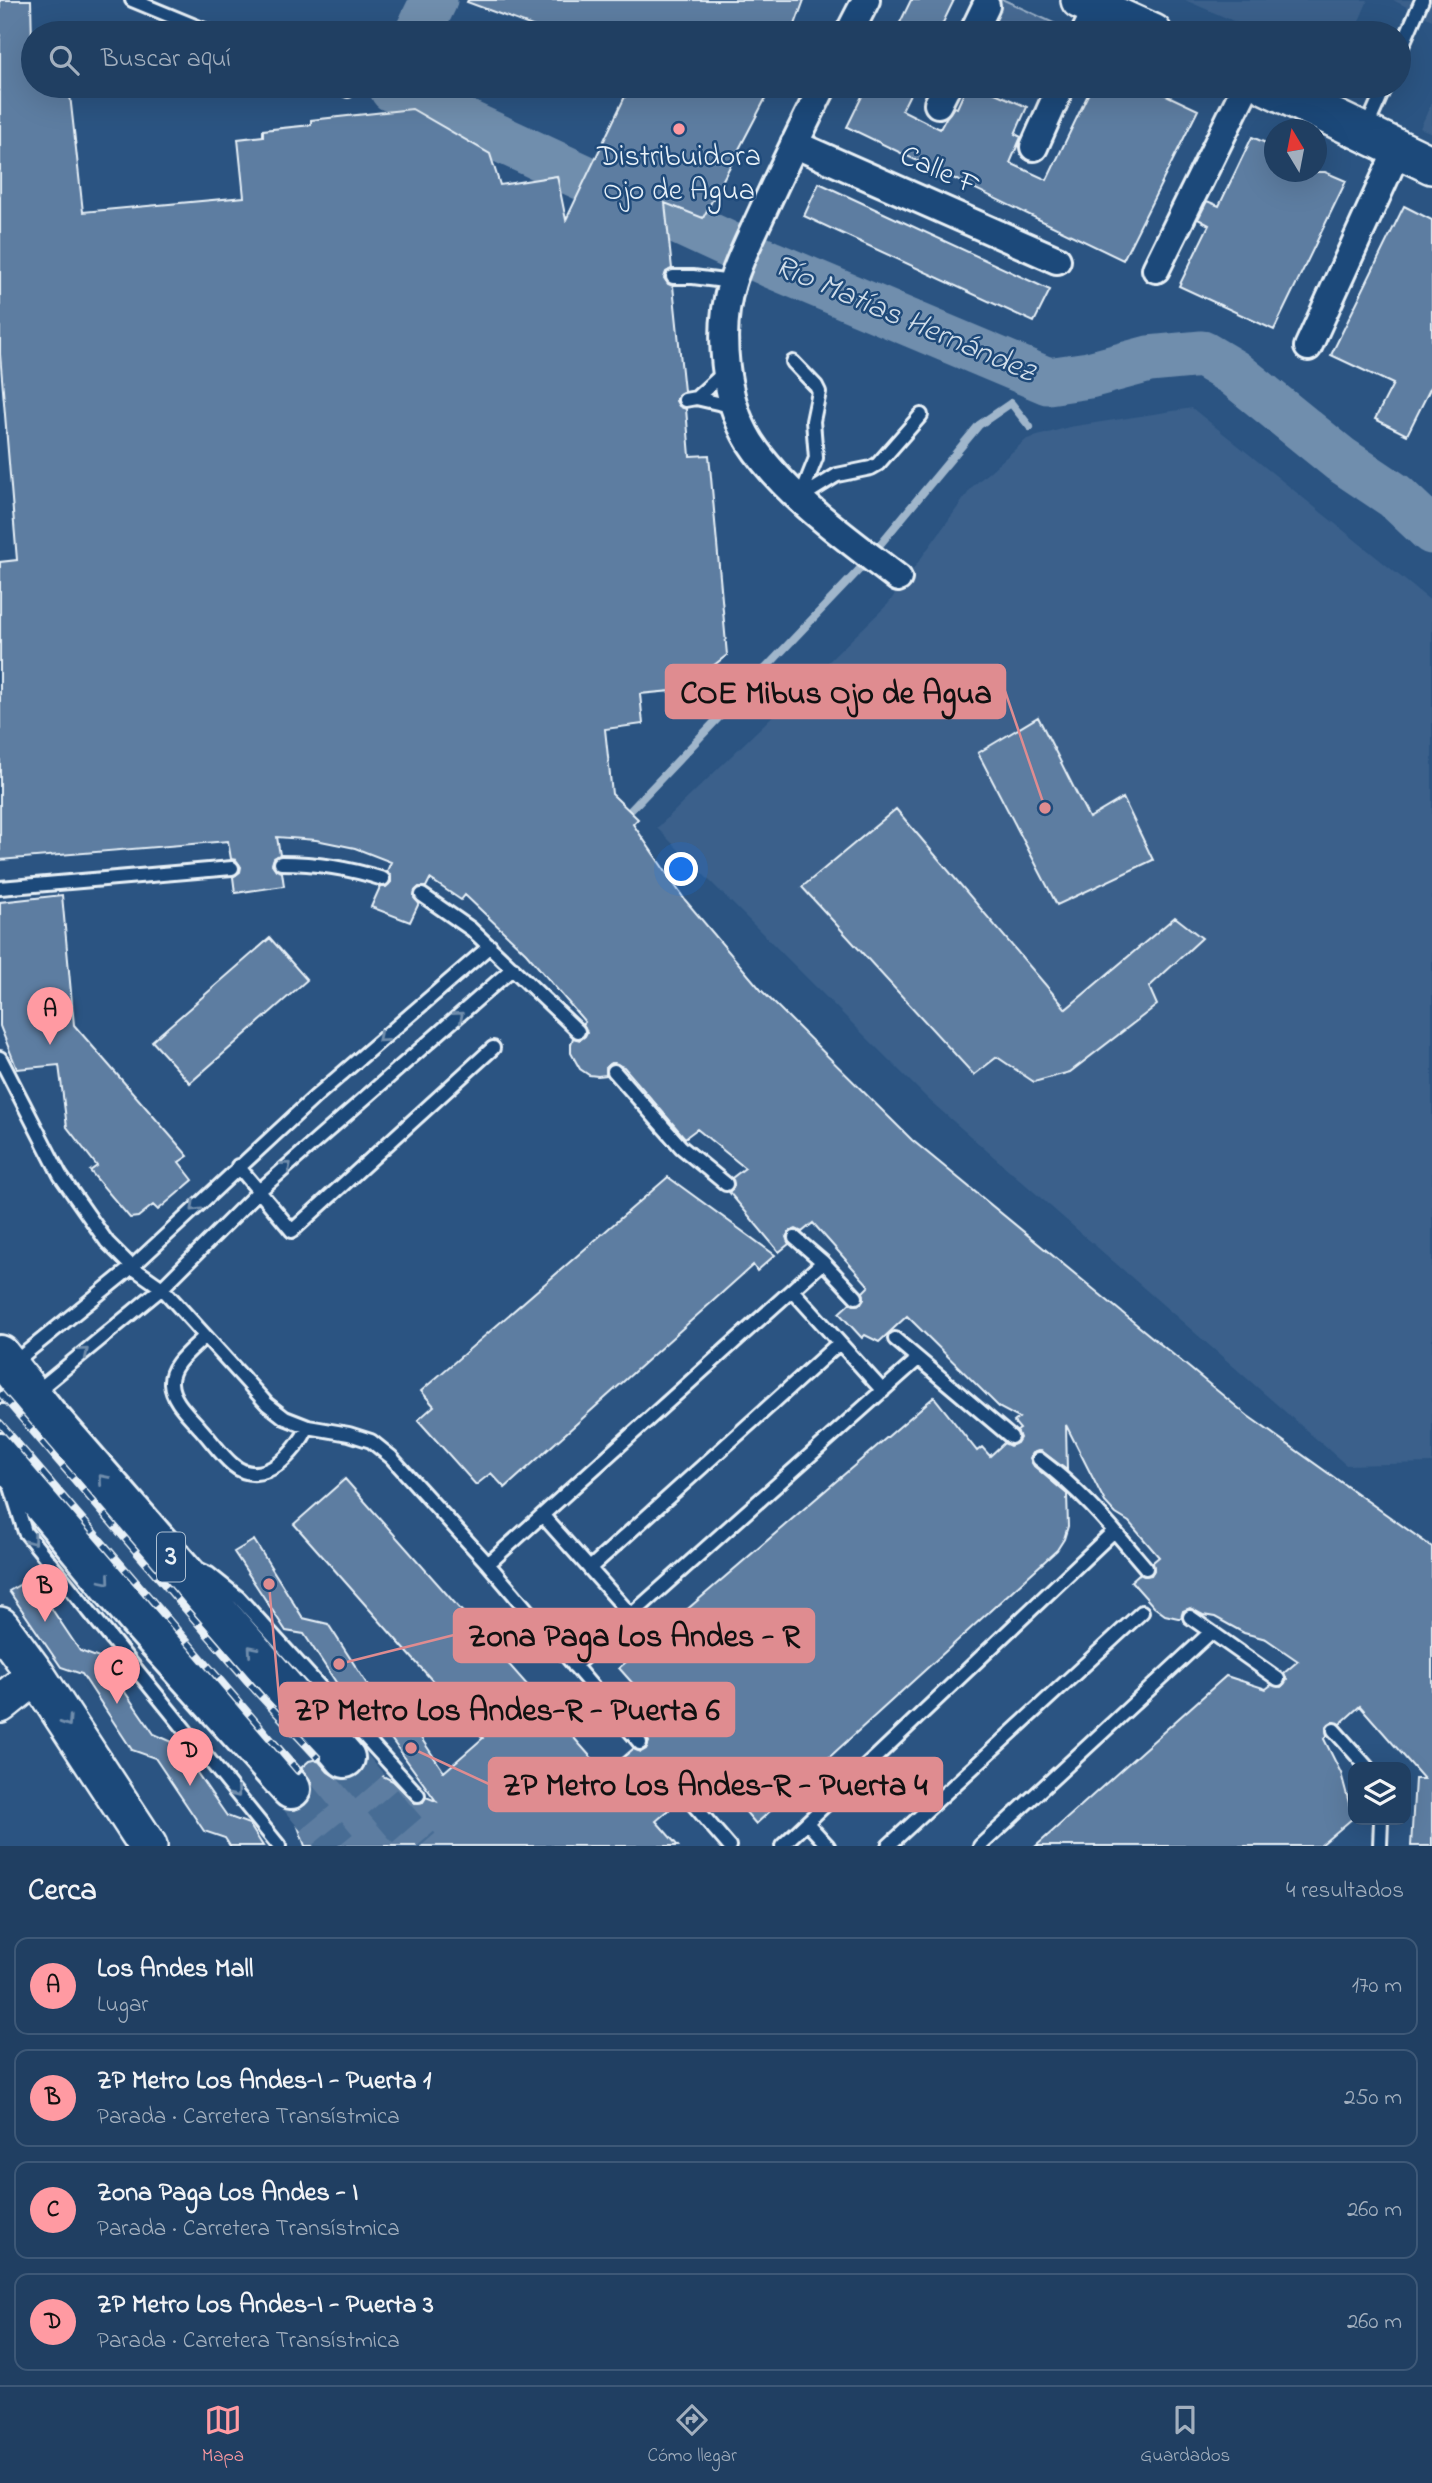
<!DOCTYPE html>
<html lang="es">
<head>
<meta charset="utf-8">
<style>
  :root { --surface:#203f62; --page:#2d4a6b; --text:#f1f3f6; --muted:#a2afbe; --line:#3d5877; --accent:#ff9aa2 }
  body { margin:0; font-family:"Indie Flower",sans-serif; background:var(--page); color:var(--text) }
  .controls { position:absolute; right:21px; bottom:21px; display:grid; overflow:hidden; border-radius:14px; box-shadow:0 7px 28px #0002 }
  .controls button { width:63px; height:63px; display:grid; place-items:center; padding:0; border:0; border-bottom:2px solid var(--line); background:var(--surface); color:var(--text); font:35px sans-serif }
  .compass { position:absolute; left:1264px; top:119px; width:63px; height:63px; border-radius:50%; background:var(--surface); box-shadow:0 7px 28px #0002; rotate:350deg }
  .you { position:absolute; left:682px; top:870px; width:24px; height:24px; margin:-18px; border:5px solid #fff; border-radius:50%; background:#1a73e8; box-shadow:0 0 0 10px #1a73e833 }
  .badge { display:grid; place-items:center; width:46px; height:46px; border-radius:50%; background:var(--accent); color:#111; font-size:23px; font-weight:700 }
  .pin { position:absolute; translate:-50% -58px; filter:drop-shadow(0 2px 4px #0008) }
  .pin::after { content:''; position:absolute; top:37px; width:24px; height:21px; background:inherit; clip-path:polygon(0 0,100% 0,50% 100%) }
  .list { margin:0; padding:0; list-style:none }
  h2 { display:flex; justify-content:space-between; align-items:center; height:91px; margin:0; padding:0 28px; font-size:30px }
  h2 small { font-size:23px; font-weight:400; color:var(--muted) }
  .list li { display:grid; grid-template-columns:46px 1fr auto; gap:21px; align-items:center; box-sizing:border-box; height:98px; margin:0 14px 14px; padding:0 14px; border:2px solid var(--line); border-radius:14px }
  .list b { display:block; font-size:26px; white-space:nowrap }
  .list p { margin:0; font-size:23px; white-space:nowrap; color:var(--muted) }
  .list em { font-size:23px; font-style:normal; color:var(--muted) }
  .icon { flex:none; width:38px; height:38px; fill:none; stroke:currentColor; stroke-width:2; stroke-linecap:round; stroke-linejoin:round }
  .map { position:relative; flex:none; width:1432px; height:1846px; overflow:hidden }
  .search { position:absolute; background:var(--surface); box-shadow:0 7px 28px #0002; left:21px; right:21px; top:21px; height:77px; display:flex; align-items:center; gap:18px; box-sizing:border-box; padding:0 24px; border-radius:38px; color:var(--muted); font-size:26px }
  .sheet { height:539px; background:var(--surface) }
  nav { display:flex; justify-content:space-around; align-items:center; box-sizing:border-box; height:98px; border-top:2px solid var(--line); background:var(--surface); font-size:19px; color:var(--muted) }
  nav a { display:grid; justify-items:center; gap:4px }
  nav .on { color:var(--accent) }
  .map>svg:first-child { display:block }
  .built { fill:#3a608b }
  .green { fill:#476b93; stroke:#98aec6; stroke-width:2 }
  .lines { fill:none; stroke-linecap:round; stroke-linejoin:round }
  .stream { stroke:#a0b6cb; stroke-width:8 }
  .river { stroke:#708ead; stroke-width:47 }
  .building { fill:#5d7da1; stroke:#e8f1f8; stroke-width:2 }
  .primary-tunnel { stroke:#476c94; stroke-width:38; stroke-dasharray:38 19; stroke-linecap:butt }
  .lane-casing { stroke:#e8f1f8; stroke-width:18 }
  .street-casing { stroke:#e8f1f8; stroke-width:32 }
  .secondary-casing { stroke:#e8f1f8; stroke-width:42 }
  .primary-casing { stroke:#e8f1f8; stroke-width:44 }
  .lane { stroke:#1f4a7a; stroke-width:12 }
  .street { stroke:#1f4a7a; stroke-width:26 }
  .secondary { stroke:#1f4a7a; stroke-width:37 }
  .primary { stroke:#1f4a7a; stroke-width:38 }
  .rail-casing { stroke:#e8f1f8; stroke-width:8 }
  .rail { stroke:#1f4a7a; stroke-width:5; stroke-dasharray:16; stroke-linecap:butt }
  .oneway { stroke:#6f8dac }
  .poi-dot { fill:#ff9aa2; stroke:#1f4a7a; stroke-width:2.5 }
  .labels { text-anchor:middle; dominant-baseline:central; stroke-width:5; stroke-linejoin:round; paint-order:stroke }
  .shield { fill:#1f4a7a; stroke:#acbfd2; stroke-width:2 }
  .shield-label { font-size:28px; font-weight:bold; fill:#e8f1f8 }
  .poi-label { font-size:30px; fill:#e8f1f8; stroke:#1f4a7a }
  .street-label { font-size:30px; fill:#e8f1f8; stroke:#1f4a7a }
  .water-label { font-size:32px; font-style:italic; fill:#d0dde9; stroke:#1f4a7a }
  .leader { fill:none; stroke:#df8c90; stroke-width:2.5 }
  .callout-dot { fill:#df8c90; stroke:#1f4a7a; stroke-width:2.5 }
  .callout { fill:#df8c90; stroke:#df8c90; stroke-width:2.5 }
  .callout-label { font-size:32px; text-anchor:middle; font-weight:bold; fill:#111 }
</style>
</head>
<body>
<div class="map">
<svg width="1432" height="1846" viewBox="0 0 1432 1846">
  <rect width="100%" height="100%" fill="#2b5482"/>
  <filter id="ink" filterUnits="userSpaceOnUse"><feTurbulence type="fractalNoise" baseFrequency=".0143" numOctaves="2"/><feDisplacementMap in="SourceGraphic" scale="14" xChannelSelector="R" yChannelSelector="G"/><feConvolveMatrix kernelMatrix="1 2 1 2 8 2 1 2 1" color-interpolation-filters="sRGB"/></filter>
  <g filter="url(#ink)">
    <path class="built" d="M 1185,0 L 1368,0 L 1354,33 L 1261,33 Z
      M 1393,0 L 1432,0 L 1432,20 Z
      M 1432,102 L 1432,133 L 1420,128 Z
      M 1192,408 L 1432,602 L 1432,1463 L 1346,1465 L 929,1100 L 657,828 L 888,604 L 973,486 L 1027,439 L 1069,427 Z"/>
    <path class="green" d="M 1001,0 L 1004,0 L 1073,32 L 985,33 Z"/>
    <g class="lines">
      <path class="stream" d="M 631,810 L 858,571 L 979,425 L 1011,403 L 1030,427"/>
      <path class="river" d="M 418,33 L 434,0
        M 394,86 L 393,89 L 770,264 L 1048,381 L 1089,375 L 1149,359 L 1202,354 L 1234,373 L 1340,459 L 1395,496 L 1432,531"/>
    </g>
    <path class="building" d="M 0,0 L 31,0 L 33,86 L 69,86 L 83,212 L 244,197 L 238,139 L 263,136 L 263,130 L 311,125 L 311,120 L 412,109 L 490,154 L 500,185 L 557,176 L 566,220 L 630,86 L 772,86 L 703,218 L 665,203 L 672,269 L 666,272 L 664,278 L 668,284 L 673,286 L 684,391 L 679,394 L 676,401 L 679,406 L 686,409 L 690,456 L 709,455 L 727,655 L 682,690 L 640,694 L 643,724 L 605,729 L 612,794 L 638,819 L 633,824 L 685,900 L 761,990 L 912,1140 L 1248,1416 L 1432,1547 L 1432,1846 L 1411,1846 L 1415,1779 L 1424,1779 L 1360,1706 L 1340,1724 L 1332,1722 L 1326,1728 L 1327,1736 L 1324,1739 L 1341,1773 L 1353,1818 L 1320,1846 L 1036,1846 L 1226,1676 L 1266,1689 L 1271,1685 L 1281,1687 L 1287,1680 L 1284,1673 L 1298,1661 L 1266,1639 L 1244,1633 L 1215,1617 L 1203,1615 L 1190,1608 L 1183,1611 L 1181,1618 L 1178,1618 L 1165,1615 L 1154,1607 L 1131,1581 L 1139,1574 L 1144,1576 L 1151,1575 L 1154,1570 L 1153,1562 L 1159,1557 L 1129,1522 L 1116,1514 L 1105,1502 L 1066,1425 L 1067,1470 L 1041,1451 L 1033,1453 L 1030,1458 L 1034,1466 L 1067,1494 L 1068,1526 L 1064,1539 L 1057,1550 L 756,1824 L 706,1765 L 699,1771 L 693,1765 L 680,1776 L 676,1774 L 669,1775 L 666,1780 L 667,1787 L 658,1796 L 669,1810 L 656,1821 L 678,1846 L 305,1846 L 292,1810 L 305,1806 L 312,1796 L 312,1784 L 301,1768 L 309,1761 L 317,1759 L 328,1772 L 339,1779 L 350,1779 L 359,1775 L 365,1767 L 393,1781 L 415,1803 L 423,1802 L 426,1797 L 436,1801 L 376,1718 L 355,1711 L 304,1634 L 286,1631 L 234,1552 L 254,1540 L 303,1618 L 328,1624 L 374,1695 L 398,1704 L 444,1772 L 483,1738 L 294,1524 L 345,1479 L 605,1773 L 633,1749 L 641,1752 L 646,1749 L 649,1742 L 647,1737 L 666,1721 L 619,1668 L 934,1397 L 977,1451 L 982,1447 L 990,1456 L 1004,1443 L 1010,1446 L 1017,1443 L 1020,1438 L 1017,1431 L 1020,1429 L 1014,1422 L 1019,1418 L 1000,1408 L 907,1316 L 879,1342 L 865,1335 L 862,1338 L 839,1313 L 850,1303 L 854,1305 L 861,1304 L 864,1299 L 863,1292 L 869,1286 L 813,1223 L 802,1232 L 796,1229 L 789,1232 L 786,1237 L 789,1244 L 779,1252 L 729,1192 L 734,1186 L 732,1178 L 745,1168 L 697,1129 L 685,1138 L 624,1067 L 612,1063 L 606,1068 L 606,1075 L 598,1076 L 589,1075 L 580,1069 L 571,1053 L 571,1044 L 573,1038 L 580,1040 L 585,1036 L 587,1032 L 583,1024 L 585,1022 L 526,953 L 465,895 L 461,900 L 430,879 L 426,887 L 419,887 L 415,891 L 414,898 L 419,903 L 410,922 L 371,907 L 380,887 L 386,887 L 391,882 L 391,876 L 387,871 L 391,862 L 355,848 L 316,840 L 277,837 L 280,855 L 274,858 L 272,864 L 276,870 L 282,872 L 284,886 L 235,893 L 233,877 L 240,872 L 241,867 L 236,860 L 231,859 L 228,841 L 0,860 L 0,562 L 17,560 L 0,354 Z
      M 468,0 L 804,0 L 792,33 L 551,33 L 467,2 Z
      M 911,0 L 954,0 L 938,33 L 895,33 Z
      M 867,86 L 914,86 L 902,110 L 940,129 L 946,118 L 954,107 L 957,108 L 967,86 L 979,86 L 1027,107 L 1015,134 L 1021,137 L 1010,163 L 1047,180 L 1092,86 L 1147,86 L 1198,110 L 1123,260 L 847,127 Z
      M 1252,137 L 1275,147 L 1275,172 L 1325,172 L 1346,181 L 1274,330 L 1179,286 L 1209,225 L 1198,219 L 1207,201 L 1219,206 Z
      M 819,183 L 1050,290 L 1034,322 L 804,216 Z
      M 1404,206 L 1432,220 L 1432,385 L 1407,435 L 1375,419 L 1393,384 L 1331,355 Z
      M 1038,717 L 1089,818 L 1123,798 L 1153,860 L 1057,905 L 978,753 Z
      M 896,809 L 1066,1009 L 1175,917 L 1202,938 L 1149,987 L 1157,1005 L 1070,1072 L 1034,1082 L 997,1057 L 974,1075 L 802,887 Z
      M 62,895 L 74,1025 L 188,1156 L 179,1162 L 193,1180 L 158,1210 L 153,1205 L 138,1217 L 130,1218 L 90,1171 L 97,1166 L 67,1127 L 59,1065 L 17,1069 L 0,1026 L 0,902 Z
      M 270,938 L 307,980 L 190,1083 L 152,1041 Z
      M 668,1177 L 775,1255 L 757,1271 L 753,1265 L 505,1488 L 491,1473 L 476,1485 L 418,1420 L 434,1406 L 421,1391 Z
      M 31,1578 L 80,1651 L 102,1659 L 154,1734 L 177,1744 L 227,1816 L 249,1824 L 263,1846 L 230,1846 L 225,1838 L 204,1831 L 155,1758 L 132,1750 L 82,1674 L 61,1667 L 9,1591 Z"/>
    <g class="lines">
      <path class="primary-tunnel" d="M 345,1758 L 421,1846
        M 291,1789 L 338,1846"/>
      <g class="lane-casing">
        <path id="lane" d="M 132,0 L 212,33
          M 1399,53 L 1422,0
          M 338,86 L 348,90
          M 1366,129 L 1385,86
          M 673,277 L 693,277 L 732,282
          M 793,362 L 816,386 L 819,392 L 813,421 L 816,458 L 800,498
          M 696,398 L 726,371
          M 685,400 L 696,398 L 735,407
          M 800,498 L 837,475 L 871,468 L 878,464 L 921,415
          M 281,863 C 317,863 349,868 383,879
          M 0,888 L 232,868
          M 422,895 L 471,929 L 578,1031
          M 0,1058 L 60,1175 L 107,1242 L 132,1267 L 162,1288 L 267,1404 L 285,1418 L 308,1427 L 349,1434 L 371,1441 L 391,1457 L 488,1564 L 640,1743
          M 614,1071 L 681,1147 L 726,1184
          M 238,1166 L 292,1231 L 493,1048
          M 795,1238 L 823,1262 L 856,1297
          M 792,1290 L 883,1391
          M 205,1336 C 193,1349 170,1364 171,1383 C 172,1401 189,1415 200,1428 C 211,1440 221,1455 233,1465 C 263,1490 296,1452 308,1427
          M 895,1339 L 1011,1437
          M 11,1365 L 132,1267 L 315,1097 L 490,946
          M 0,1396 L 31,1396 L 162,1288 L 259,1191 L 513,968
          M 1039,1459 C 1083,1492 1111,1527 1146,1568
          M 11,1487 L 25,1532 L 279,1846
          M 543,1516 L 631,1615
          M 488,1564 L 823,1262
          M 590,1568 L 839,1343
          M 200,1570 L 209,1574 L 239,1598 L 418,1795
          M 1190,1617 L 1278,1679
          M 574,1666 L 918,1359
          M 1334,1730 L 1367,1767
          M 674,1782 L 729,1846
          M 807,1823 L 828,1846
          M 782,1846 L 1114,1531
          M 888,1846 L 1142,1612
          M 980,1846 L 1210,1633
          M 1380,1846 L 1381,1820"/>
      </g>
      <g class="street-casing">
        <path id="street" d="M 849,33 L 866,0
          M 973,33 L 986,6
          M 1085,33 L 1097,8
          M 823,86 C 802,128 781,171 761,215 C 751,237 739,260 732,283 C 717,330 724,400 750,442 C 785,496 848,539 898,578
          M 938,104 L 947,86
          M 794,144 L 1057,260
          M 1034,147 L 1061,86
          M 1156,269 L 1246,86
          M 1308,347 L 1398,149"/>
      </g>
      <g class="secondary-casing">
        <path id="secondary" d="M 1080,0 L 1153,33
          M 1267,86 L 1432,165
          M 0,1626 L 36,1675 L 148,1846
          M 0,1704 L 36,1675"/>
      </g>
      <g class="primary-casing">
        <path id="primary" d="M 0,1355 L 48,1416 L 345,1758
          M 0,1453 L 137,1618 L 291,1789"/>
      </g>
      <use href="#lane" class="lane"/>
      <use href="#street" class="street"/>
      <use href="#secondary" class="secondary"/>
      <use href="#primary" class="primary"/>
      <g class="rail-casing">
        <path id="rail" d="M 0,1393 L 255,1690 L 318,1758
          M 0,1423 L 298,1771"/>
      </g>
      <use href="#rail" class="rail"/>
    </g>
    <defs><path id="oneway-chevron" d="M-2-3.5L2.5 0L-2 3.5" fill="none" stroke-width="1.6" stroke-linecap="round" stroke-linejoin="round" transform="scale(1.75)"/></defs>
    <g class="oneway">
      <use href="#oneway-chevron" transform="translate(459 1016) rotate(-41)"/>
      <use href="#oneway-chevron" transform="translate(382 1038) rotate(139)"/>
      <use href="#oneway-chevron" transform="translate(287 1166) rotate(-41)"/>
      <use href="#oneway-chevron" transform="translate(195 1207) rotate(136)"/>
      <use href="#oneway-chevron" transform="translate(84 1352) rotate(-40)"/>
      <use href="#oneway-chevron" transform="translate(103 1479) rotate(-131)"/>
      <use href="#oneway-chevron" transform="translate(32 1540) rotate(53)"/>
      <use href="#oneway-chevron" transform="translate(106 1580) rotate(50)"/>
      <use href="#oneway-chevron" transform="translate(252 1650) rotate(-131)"/>
      <use href="#oneway-chevron" transform="translate(67 1722) rotate(57)"/>
      <use href="#oneway-chevron" transform="translate(236 1793) rotate(51)"/>
    </g>
  </g>
  <circle class="poi-dot" cx="679" cy="129" r="7"/>
  <g class="labels">
    <rect class="shield" x="157" y="1532.5" width="28" height="49" rx="5"/>
    <g class="shield-label">
      <text x="171" y="1557">3</text>
    </g>
    <g class="poi-label">
      <text x="679" y="158">Distribuidora<tspan x="679" dy="34">Ojo de Agua</tspan></text>
    </g>
    <g class="street-label">
      <text transform="translate(939 172) rotate(24)">Calle F</text>
    </g>
    <g class="water-label">
      <text transform="translate(904 320) rotate(23)">Río Matías Hernández</text>
    </g>
  </g>
  <path class="leader" d="M1045 808L1005 691M339 1664L454 1635M269 1584L280 1709M411 1748L489 1784"/>
  <g class="callout-dot">
    <circle cx="1045" cy="808" r="7"/>
    <circle cx="339" cy="1664" r="7"/>
    <circle cx="269" cy="1584" r="7"/>
    <circle cx="411" cy="1748" r="7"/>
  </g>
  <g class="callout">
    <rect x="666" y="665" width="339" height="53" rx="7"/>
    <rect x="454" y="1609" width="360" height="53" rx="7"/>
    <rect x="280" y="1683" width="454" height="53" rx="7"/>
    <rect x="489" y="1758" width="453" height="53" rx="7"/>
  </g>
  <g class="callout-label">
    <text x="836" y="703">COE Mibus Ojo de Agua</text>
    <text x="634" y="1646">Zona Paga Los Andes - R</text>
    <text x="507" y="1720">ZP Metro Los Andes-R - Puerta 6</text>
    <text x="715" y="1795">ZP Metro Los Andes-R - Puerta 4</text>
  </g>
</svg>
<div class="controls">
<button><svg class="icon" aria-label="layers" viewBox="0 0 24 24"><path d="M12 4l9 5-9 5-9-5zM3 14l9 5 9-5"/></svg></button>
</div>
<svg class="compass" viewBox="-18 -18 36 36"><path d="M0-13l5 13h-10z" fill="#e53935"/><path d="M0 13l5-13h-10z" fill="#a2afbe"/></svg>
<div class="you"></div>
<div class="pin badge" style="left:50px;top:1045px">A</div>
<div class="pin badge" style="left:45px;top:1622px">B</div>
<div class="pin badge" style="left:117px;top:1704px">C</div>
<div class="pin badge" style="left:190px;top:1786px">D</div>
<div class="search"><svg class="icon" aria-label="search" viewBox="0 0 24 24"><circle cx="10" cy="10" r="6"/><path d="M15 15l6 6"/></svg>Buscar aquí</div>
</div>
<section class="sheet">
<h2>Cerca<small>4 resultados</small></h2>
<ul class="list">
<li><span class="badge">A</span><div><b>Los Andes Mall</b><p>Lugar</p></div><em>170 m</em></li>
<li><span class="badge">B</span><div><b>ZP Metro Los Andes-I - Puerta 1</b><p>Parada · Carretera Transístmica</p></div><em>250 m</em></li>
<li><span class="badge">C</span><div><b>Zona Paga Los Andes - I</b><p>Parada · Carretera Transístmica</p></div><em>260 m</em></li>
<li><span class="badge">D</span><div><b>ZP Metro Los Andes-I - Puerta 3</b><p>Parada · Carretera Transístmica</p></div><em>260 m</em></li>
</ul>
</section>
<nav>
<a class="on"><svg class="icon" aria-label="map" viewBox="0 0 24 24"><path d="M3 6l6-2 6 2 6-2v14l-6 2-6-2-6 2zM9 4v14M15 6v14"/></svg>Mapa</a>
<a><svg class="icon" aria-label="directions" viewBox="0 0 24 24"><path d="M12 3l9 9-9 9-9-9zM9 14v-3h6M13 9l2 2-2 2"/></svg>Cómo llegar</a>
<a><svg class="icon" aria-label="saved" viewBox="0 0 24 24"><path d="M7 4h10v16l-5-4-5 4z"/></svg>Guardados</a>
</nav>
</body>
</html>
